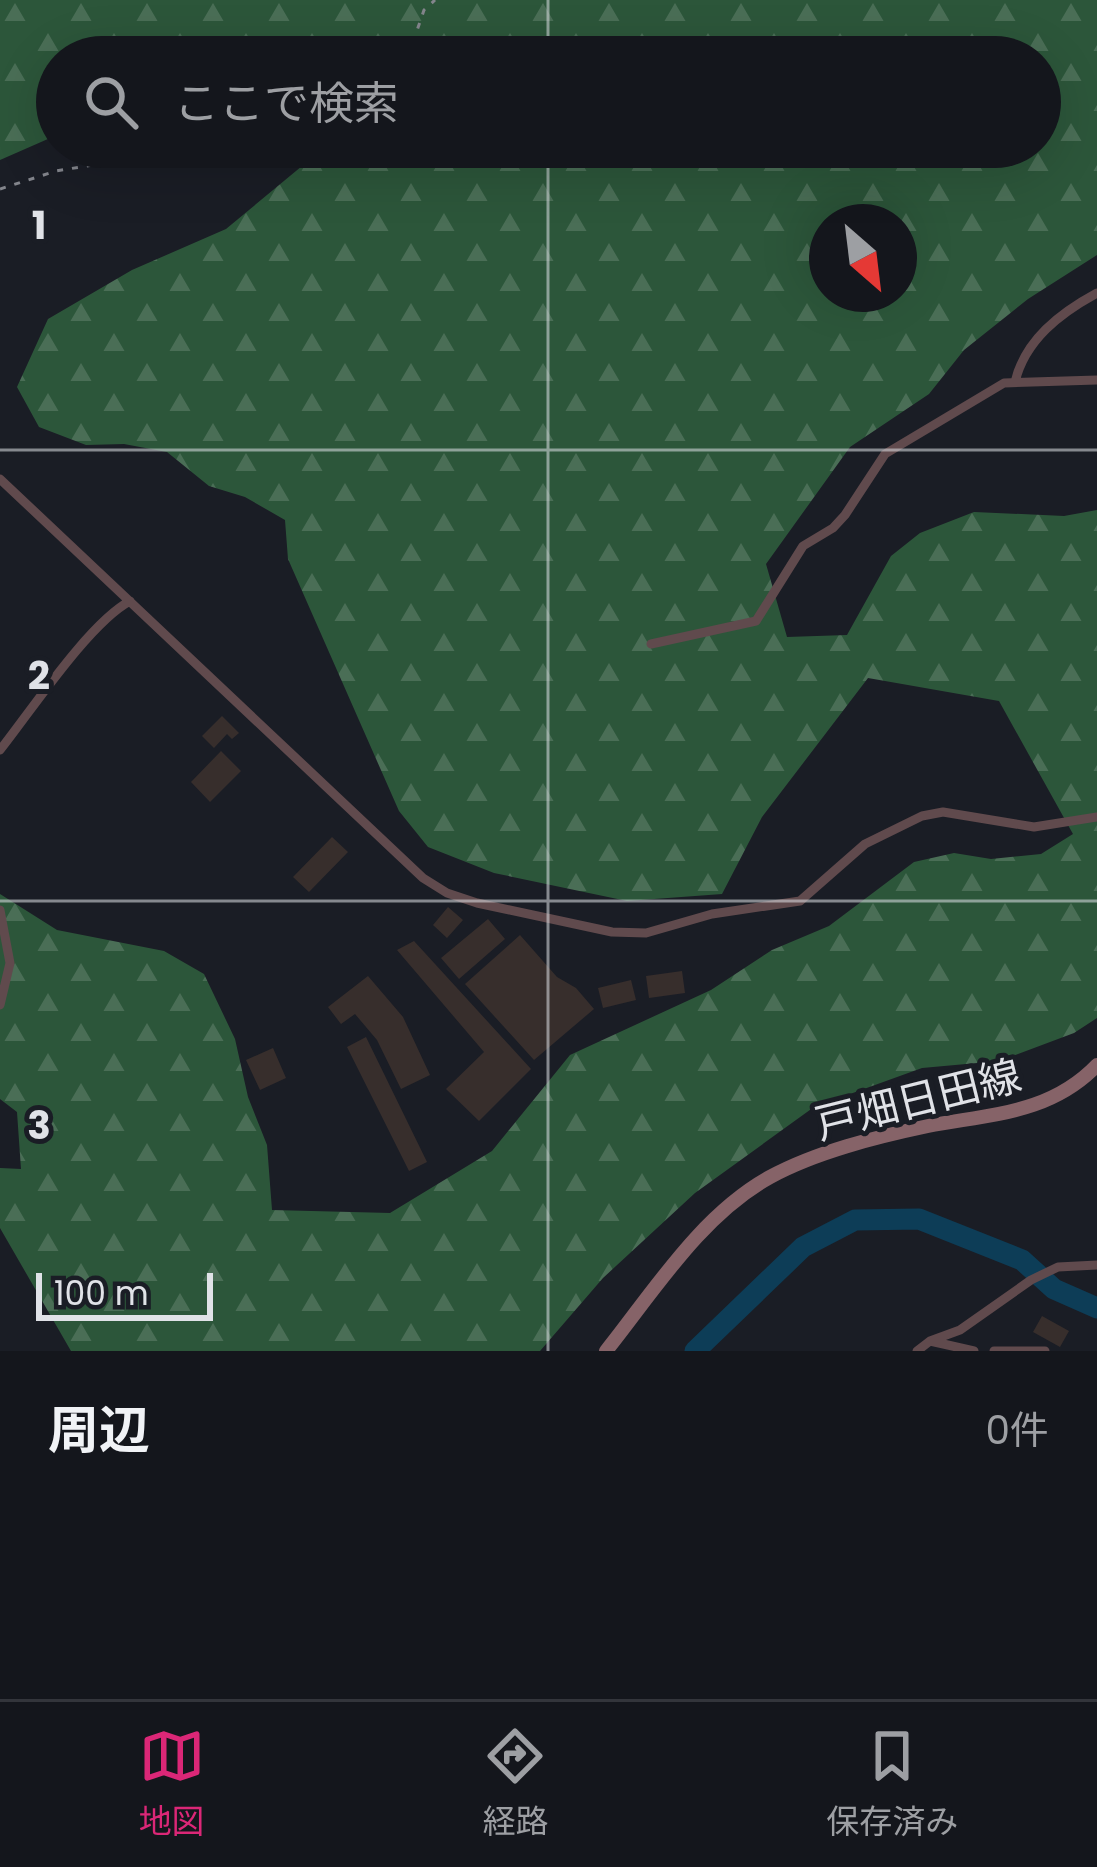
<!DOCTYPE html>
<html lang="ja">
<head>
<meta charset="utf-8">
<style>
  :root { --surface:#14161c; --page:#1d1f25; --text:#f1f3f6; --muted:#9d9fa3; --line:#33353b; --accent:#db2777 }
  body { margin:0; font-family:Poppins,"Noto Sans JP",sans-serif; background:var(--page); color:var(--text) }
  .compass { position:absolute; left:809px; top:204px; width:108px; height:108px; border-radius:50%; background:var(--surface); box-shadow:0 12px 48px #0002; rotate:152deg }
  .scale { position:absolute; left:36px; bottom:30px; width:177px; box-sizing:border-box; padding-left:12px; border:6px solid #e0e2e7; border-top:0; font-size:33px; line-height:42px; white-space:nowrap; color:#e0e2e7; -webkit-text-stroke:9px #1a1d25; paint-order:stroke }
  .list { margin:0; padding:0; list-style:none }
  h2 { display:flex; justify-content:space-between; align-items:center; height:156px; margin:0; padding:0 48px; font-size:51px }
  h2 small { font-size:39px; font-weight:400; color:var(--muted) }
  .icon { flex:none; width:66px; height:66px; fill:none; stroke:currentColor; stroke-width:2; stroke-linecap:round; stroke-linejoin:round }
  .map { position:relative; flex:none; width:1097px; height:1351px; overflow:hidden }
  .search { position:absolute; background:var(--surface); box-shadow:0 12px 48px #0002; left:36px; right:36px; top:36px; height:132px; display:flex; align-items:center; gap:30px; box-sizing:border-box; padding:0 42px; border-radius:66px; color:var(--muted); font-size:45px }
  .sheet { height:348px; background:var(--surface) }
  nav { display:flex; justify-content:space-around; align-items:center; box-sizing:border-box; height:168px; border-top:3px solid var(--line); background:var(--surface); font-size:33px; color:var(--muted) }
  nav a { display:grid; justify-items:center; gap:6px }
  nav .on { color:var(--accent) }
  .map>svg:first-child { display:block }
  .forest { fill:url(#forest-firs); fill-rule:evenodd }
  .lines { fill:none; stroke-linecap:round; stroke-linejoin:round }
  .river { stroke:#0d3d57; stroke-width:21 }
  .building { fill:#372e2c }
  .path { stroke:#83858c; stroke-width:3; stroke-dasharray:6 9; stroke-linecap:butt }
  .minor { stroke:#604a4d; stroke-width:9 }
  .secondary { stroke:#866368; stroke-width:14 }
  .grid { fill:none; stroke:#e0e2e7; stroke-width:3; stroke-opacity:0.55 }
  .labels { text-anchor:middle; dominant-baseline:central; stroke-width:10; stroke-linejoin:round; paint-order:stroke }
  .street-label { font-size:42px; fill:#e0e2e7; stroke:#1a1d25 }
  .grid-label { font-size:39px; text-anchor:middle; font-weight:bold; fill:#e0e2e7; stroke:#1a1d25; stroke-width:10; stroke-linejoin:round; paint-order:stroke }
</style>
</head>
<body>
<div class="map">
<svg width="1097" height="1351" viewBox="0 0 1097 1351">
  <defs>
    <pattern id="forest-firs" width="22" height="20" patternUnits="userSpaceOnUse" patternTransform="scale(3)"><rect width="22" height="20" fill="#2c563a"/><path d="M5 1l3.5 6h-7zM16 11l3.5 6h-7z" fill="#4a6e56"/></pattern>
  </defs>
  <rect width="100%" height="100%" fill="#1a1d25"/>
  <path class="forest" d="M 0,0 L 1097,0 L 1097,255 L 1028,299 L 964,350 L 929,394 L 850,447 L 766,564 L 787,637 L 847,635 L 891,556 L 920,533 L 974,512 L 1064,516 L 1097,510 L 1097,1018 L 1074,1033 L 999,1061 L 922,1068 L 814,1107 L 695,1193 L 603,1278 L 540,1351 L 71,1351 L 0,1228 L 0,1168 L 21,1169 L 17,1112 L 0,1099 L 0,894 L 57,930 L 164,951 L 204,974 L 235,1039 L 248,1097 L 267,1145 L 272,1210 L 390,1213 L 492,1151 L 570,1055 L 711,990 L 772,950 L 829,926 L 914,862 L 954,853 L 991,859 L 1041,854 L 1073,834 L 999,701 L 868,678 L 762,817 L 722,894 L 627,901 L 494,873 L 428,847 L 399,811 L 288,559 L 285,520 L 245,497 L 209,486 L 167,452 L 124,444 L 86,445 L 39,427 L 17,387 L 48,319 L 132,270 L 226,229 L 325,147 L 1040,147 L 1040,57 L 57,57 L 57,135 L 0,160 ZM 827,222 L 899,222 L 899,294 L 827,294 Z"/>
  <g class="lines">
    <path class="river" d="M 695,1351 L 803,1247 L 855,1220 L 919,1219 L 1022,1260 L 1054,1289 L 1097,1308"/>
  </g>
  <path class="building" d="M 222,716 L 239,733 L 232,739 L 227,734 L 214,748 L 202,736 Z
    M 221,751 L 241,771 L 210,802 L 191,782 Z
    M 332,837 L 348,852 L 309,892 L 293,877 Z
    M 448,907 L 463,920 L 447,938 L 433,925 Z
    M 488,919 L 505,939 L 459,979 L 441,958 Z
    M 520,935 L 557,977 L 576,988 L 594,1009 L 534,1060 L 465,984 Z
    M 414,941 L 531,1069 L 479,1121 L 446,1089 L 484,1052 L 397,950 Z
    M 682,971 L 685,993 L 649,998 L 646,976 Z
    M 368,976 L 403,1017 L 430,1075 L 401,1089 L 377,1040 L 355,1014 L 341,1024 L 328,1007 Z
    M 631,980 L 636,1000 L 603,1008 L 598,988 Z
    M 366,1037 L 427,1162 L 409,1171 L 347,1047 Z
    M 273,1048 L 286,1078 L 260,1090 L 246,1060 Z
    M 1042,1316 L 1069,1331 L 1060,1347 L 1033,1332 Z"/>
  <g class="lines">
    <path class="path" d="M 408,57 L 424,10 L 435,0
      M 0,189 L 56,171 L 203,147"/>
    <path class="minor" d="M 1015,382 C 1025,340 1060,313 1097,293
      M 0,479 L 423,878 L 447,893 L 477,903 L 612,932 L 646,933 L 712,914 L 800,901 L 865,844 L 922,816 L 943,812 L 1034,827 L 1097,817
      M 651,644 L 756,621 L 803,546 L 833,528 L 845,515 L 885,454 L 1004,383 L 1097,380
      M 0,750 C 31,711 89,623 130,601
      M 0,910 L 10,963 L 0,1005
      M 930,1341 L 974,1351
      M 917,1351 L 930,1341 L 960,1330 L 1031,1280 L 1058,1267 L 1097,1265
      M 994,1351 L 1045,1351"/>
    <path class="secondary" d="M 606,1351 C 654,1291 701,1215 770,1177 C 816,1152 876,1137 928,1126 C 990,1114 1050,1114 1097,1065"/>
  </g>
  <path class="grid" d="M 548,0 L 548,57M 548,147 L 548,1351M 0,450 L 1097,450M 0,901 L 1097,901"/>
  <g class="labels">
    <g class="street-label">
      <text transform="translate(918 1100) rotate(-14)">戸畑日田線</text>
    </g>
  </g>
  <g class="grid-label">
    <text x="39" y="239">1</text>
    <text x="39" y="689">2</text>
    <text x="39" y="1139">3</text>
  </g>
</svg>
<svg class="compass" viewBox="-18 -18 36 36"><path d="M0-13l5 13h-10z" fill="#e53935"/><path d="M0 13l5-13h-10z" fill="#9d9fa3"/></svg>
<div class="scale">100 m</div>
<div class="search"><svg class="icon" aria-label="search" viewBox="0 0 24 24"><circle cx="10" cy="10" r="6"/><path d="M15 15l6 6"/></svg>ここで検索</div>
</div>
<section class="sheet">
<h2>周辺<small>0件</small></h2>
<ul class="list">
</ul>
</section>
<nav>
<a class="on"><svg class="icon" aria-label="map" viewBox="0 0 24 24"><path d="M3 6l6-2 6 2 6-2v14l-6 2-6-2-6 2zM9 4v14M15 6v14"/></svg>地図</a>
<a><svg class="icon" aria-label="directions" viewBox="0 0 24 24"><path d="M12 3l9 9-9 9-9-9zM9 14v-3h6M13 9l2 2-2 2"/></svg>経路</a>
<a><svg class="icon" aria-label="saved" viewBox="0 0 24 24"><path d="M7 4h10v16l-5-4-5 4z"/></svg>保存済み</a>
</nav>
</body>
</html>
